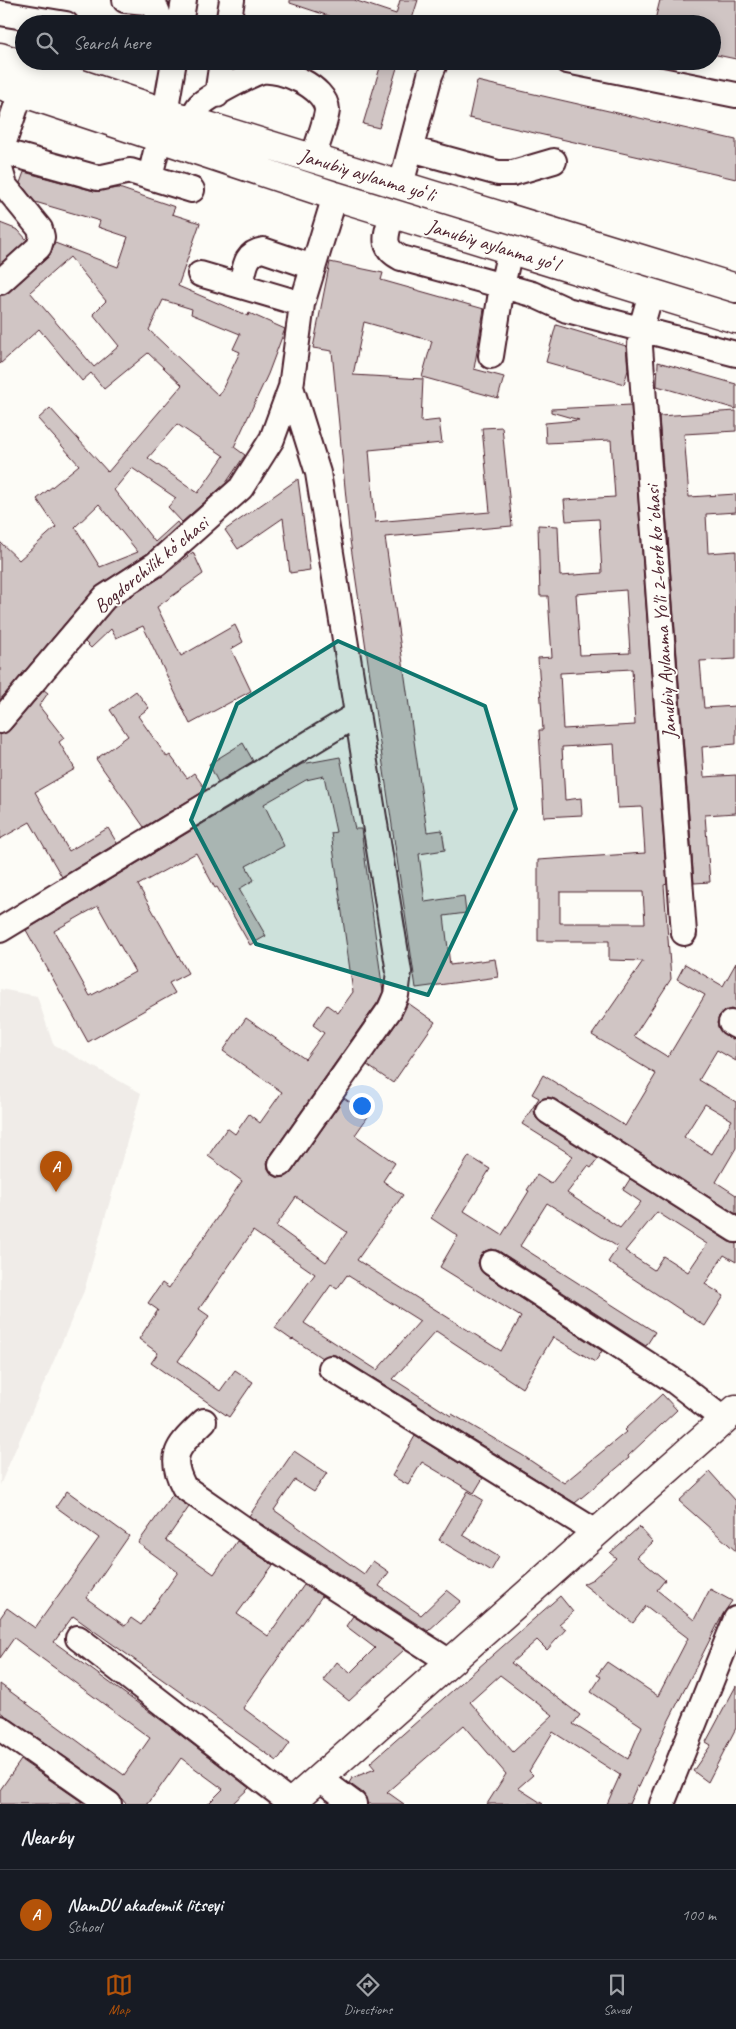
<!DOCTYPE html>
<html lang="en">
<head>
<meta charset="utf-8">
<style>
  :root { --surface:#171b24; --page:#242831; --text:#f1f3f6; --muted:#9ea1a6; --line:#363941; --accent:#b45309 }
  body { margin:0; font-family:Caveat,sans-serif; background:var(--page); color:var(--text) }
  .you { position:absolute; left:361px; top:1105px; width:18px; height:18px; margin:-12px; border:4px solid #fff; border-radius:50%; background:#1a73e8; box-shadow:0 0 0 8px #1a73e833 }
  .badge { display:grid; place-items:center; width:32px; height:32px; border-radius:50%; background:var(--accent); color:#fff; font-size:16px; font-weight:700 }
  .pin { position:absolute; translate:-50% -41px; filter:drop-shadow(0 1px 2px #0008) }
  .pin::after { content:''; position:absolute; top:26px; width:18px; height:15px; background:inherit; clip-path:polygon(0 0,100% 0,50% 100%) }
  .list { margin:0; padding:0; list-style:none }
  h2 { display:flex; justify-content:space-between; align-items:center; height:65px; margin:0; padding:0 20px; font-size:21px }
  h2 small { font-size:16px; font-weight:400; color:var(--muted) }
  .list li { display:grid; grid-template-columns:32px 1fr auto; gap:15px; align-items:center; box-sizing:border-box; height:90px; padding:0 20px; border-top:1px solid var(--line) }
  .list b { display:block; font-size:19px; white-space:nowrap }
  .list p { margin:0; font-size:16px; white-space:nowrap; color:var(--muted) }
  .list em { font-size:16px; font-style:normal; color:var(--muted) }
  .icon { flex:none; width:28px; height:28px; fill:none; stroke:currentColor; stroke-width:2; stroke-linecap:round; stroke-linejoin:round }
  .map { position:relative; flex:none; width:736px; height:1804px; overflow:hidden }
  .search { position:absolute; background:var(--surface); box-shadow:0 2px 12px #0003; left:15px; right:15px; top:15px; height:55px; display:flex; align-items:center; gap:12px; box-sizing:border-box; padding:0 18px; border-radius:28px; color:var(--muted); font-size:19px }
  .sheet { height:155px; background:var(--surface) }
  nav { display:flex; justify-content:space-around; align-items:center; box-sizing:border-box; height:70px; border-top:1px solid var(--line); background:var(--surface); font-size:14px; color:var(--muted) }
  nav a { display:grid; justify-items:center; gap:2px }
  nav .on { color:var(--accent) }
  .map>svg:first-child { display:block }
  .built { fill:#f0ece8 }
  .building { fill:#d0c5c4; stroke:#4a1f2b; fill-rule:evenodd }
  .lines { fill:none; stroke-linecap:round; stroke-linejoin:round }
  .minor-casing { stroke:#4a1f2b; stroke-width:28 }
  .major-casing { stroke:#4a1f2b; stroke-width:31 }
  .highway-casing { stroke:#4a1f2b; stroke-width:31 }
  .minor { stroke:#fdfcf7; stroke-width:24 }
  .major { stroke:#fdfcf7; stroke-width:28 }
  .highway { stroke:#fdfcf7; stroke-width:28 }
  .marked { fill:#0f766e; fill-opacity:0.2; stroke:#0f766e; stroke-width:4; stroke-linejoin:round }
  .labels { text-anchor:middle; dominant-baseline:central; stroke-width:4; stroke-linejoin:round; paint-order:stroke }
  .street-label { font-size:20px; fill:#4a1f2b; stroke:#fdfcf7 }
</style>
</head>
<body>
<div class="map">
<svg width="736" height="1804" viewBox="0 0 736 1804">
  <rect width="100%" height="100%" fill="#fdfcf7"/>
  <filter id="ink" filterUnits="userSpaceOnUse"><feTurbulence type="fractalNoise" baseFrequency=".02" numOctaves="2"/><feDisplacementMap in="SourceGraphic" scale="10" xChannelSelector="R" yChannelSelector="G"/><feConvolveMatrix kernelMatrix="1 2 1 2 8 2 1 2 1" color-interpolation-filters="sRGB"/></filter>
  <g filter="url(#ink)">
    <path class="built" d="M 0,989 L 37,996 L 53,1044 L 141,1093 L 84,1291 L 0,1485 Z"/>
    <path class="building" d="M 290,0 L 354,0 L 396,14 L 400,0 L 418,0 L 412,19 L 417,20 L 417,24 L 353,24 L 290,3 Z
      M 660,0 L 736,0 L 736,59 L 712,54 L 712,24 L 654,24 Z
      M 382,61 L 399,61 L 379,128 L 363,124 Z
      M 477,81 L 736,140 L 736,179 L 469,118 Z
      M 24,172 L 94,191 L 119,188 L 175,207 L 172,214 L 200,223 L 178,286 L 248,316 L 249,313 L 285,329 L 268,374 L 234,447 L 245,455 L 226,483 L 182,522 L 168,507 L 176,498 L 132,468 L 114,490 L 155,542 L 177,522 L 179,525 L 148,553 L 95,588 L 0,700 L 0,542 L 19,560 L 56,527 L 37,499 L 79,465 L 38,419 L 50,408 L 108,472 L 182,385 L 148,353 L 104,389 L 91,373 L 82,381 L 39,329 L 0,364 L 0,295 L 9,292 L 48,257 L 55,243 L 118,267 L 128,237 L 98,227 L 100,221 L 35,202 L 20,183 ZM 70,257 L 106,301 L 93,314 L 119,346 L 94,367 L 30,292 ZM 163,300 L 192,309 L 191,314 L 240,334 L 233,349 L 240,352 L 219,396 L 149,330 ZM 177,424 L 224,456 L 198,493 L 148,458 ZM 99,504 L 138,552 L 100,567 L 75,527 Z
      M 0,223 L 18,230 L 27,240 L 0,264 Z
      M 330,262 L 383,273 L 381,280 L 484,309 L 474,369 L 504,377 L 498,398 L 422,377 L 432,341 L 364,322 L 353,375 L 423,379 L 421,422 L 439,420 L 442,443 L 369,450 L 375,522 L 490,512 L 482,428 L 502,427 L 512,526 L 385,537 L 427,832 L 442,830 L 445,850 L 419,854 L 425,902 L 464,896 L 466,913 L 444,916 L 450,965 L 495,959 L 498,977 L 416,988 L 350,540 L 332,351 L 313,348 Z
      M 556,325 L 626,346 L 628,370 L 624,384 L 546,362 Z
      M 658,362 L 736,384 L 736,409 L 657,386 Z
      M 631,405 L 667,884 L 664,885 L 671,979 L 634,1036 L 668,1057 L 705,995 L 677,979 L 685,964 L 723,986 L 736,963 L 736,1011 L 731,1009 L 724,1011 L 719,1016 L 717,1023 L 719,1029 L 724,1034 L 736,1040 L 736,1061 L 717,1050 L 699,1080 L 736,1102 L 736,1148 L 716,1182 L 736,1195 L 736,1214 L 555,1099 L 548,1097 L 541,1099 L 536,1104 L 534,1111 L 536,1118 L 541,1123 L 598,1159 L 591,1168 L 588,1166 L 567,1193 L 620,1228 L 641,1202 L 623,1190 L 630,1179 L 729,1242 L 736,1244 L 736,1262 L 724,1255 L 705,1284 L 724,1296 L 705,1326 L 608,1262 L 618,1247 L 547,1203 L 520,1246 L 655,1332 L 646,1346 L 499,1251 L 492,1249 L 485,1251 L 480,1256 L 478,1263 L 480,1269 L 484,1274 L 602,1351 L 595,1362 L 553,1337 L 522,1388 L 436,1331 L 393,1379 L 451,1416 L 452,1414 L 522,1455 L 564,1483 L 626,1432 L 624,1430 L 662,1394 L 677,1410 L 628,1456 L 629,1458 L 575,1503 L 338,1356 L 331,1354 L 322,1358 L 293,1339 L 292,1340 L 275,1328 L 315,1274 L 253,1231 L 199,1309 L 209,1316 L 178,1361 L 220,1391 L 235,1370 L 253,1382 L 229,1417 L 151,1363 L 158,1353 L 139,1339 L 158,1310 L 148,1303 L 162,1283 L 169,1288 L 242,1181 L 208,1156 L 227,1128 L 235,1134 L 249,1114 L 260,1123 L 282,1092 L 223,1051 L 246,1018 L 305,1059 L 324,1033 L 313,1025 L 327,1005 L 338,1013 L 353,992 L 331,833 L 336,832 L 324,776 L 306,780 L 264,804 L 284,846 L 246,866 L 254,880 L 239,889 L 266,936 L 250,945 L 217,887 L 215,888 L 196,853 L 138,885 L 188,973 L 169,983 L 175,993 L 88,1042 L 26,930 L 302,764 L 340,757 L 355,829 L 361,829 L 383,992 L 378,1002 L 270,1156 L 267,1162 L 268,1169 L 273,1175 L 279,1178 L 286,1177 L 292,1172 L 344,1098 L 369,1115 L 355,1135 L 395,1163 L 383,1181 L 403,1195 L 357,1260 L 501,1351 L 521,1317 L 440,1267 L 458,1236 L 431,1218 L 469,1156 L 490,1169 L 464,1211 L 502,1235 L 529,1191 L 527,1190 L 537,1175 L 551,1184 L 573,1156 L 522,1124 L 539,1098 L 532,1094 L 543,1075 L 625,1126 L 656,1074 L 592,1035 L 643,961 L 609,960 L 609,941 L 538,941 L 538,860 L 645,853 L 642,807 L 618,808 L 614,744 L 562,747 L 565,800 L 581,798 L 582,815 L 544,817 L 539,730 L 543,730 L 538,658 L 552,657 L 548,596 L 540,596 L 538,525 L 558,526 L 560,576 L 602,573 L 599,519 L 566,521 L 564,500 L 615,497 L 611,440 L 546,443 L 545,423 L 579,420 L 551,412 L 551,409 ZM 626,590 L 630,653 L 580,655 L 576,594 ZM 632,669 L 635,725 L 563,729 L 560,673 ZM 560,892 L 643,892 L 645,923 L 560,923 ZM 98,906 L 135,972 L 90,996 L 54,931 ZM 705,1104 L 732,1120 L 712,1154 L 684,1137 ZM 296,1197 L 347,1232 L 326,1262 L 276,1226 ZM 657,1212 L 707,1244 L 688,1272 L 663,1256 L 654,1270 L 625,1251 ZM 347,1275 L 420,1321 L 377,1370 L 304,1323 L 331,1285 L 337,1289 Z
      M 736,411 L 736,431 L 684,434 L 689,497 L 736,494 L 736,512 L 706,514 L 708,553 L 736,551 L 736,659 L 700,661 L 704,708 L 736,706 L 736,744 L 702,747 L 704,777 L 736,775 L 736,813 L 705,815 L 710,882 L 694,883 L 659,416 Z
      M 298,479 L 310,570 L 290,573 L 283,518 L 238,549 L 225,530 Z
      M 193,552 L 203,574 L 157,607 L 181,656 L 235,625 L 243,642 L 231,649 L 251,691 L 190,724 L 143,626 L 116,638 L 111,629 L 91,648 L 85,642 L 114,607 L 163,576 Z
      M 44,690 L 48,693 L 39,706 L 64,738 L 59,742 L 75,769 L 35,792 L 69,851 L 108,828 L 117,843 L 62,877 L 30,822 L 0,839 L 0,734 L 10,730 Z
      M 136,691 L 149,708 L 138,716 L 167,757 L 170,755 L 187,778 L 194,773 L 206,790 L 144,827 L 96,759 L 128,736 L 110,710 Z
      M 243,743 L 253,761 L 218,782 L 209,764 Z
      M 408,1003 L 435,1022 L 393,1083 L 367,1065 L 401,1017 Z
      M 415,1436 L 483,1478 L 474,1493 L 422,1462 L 408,1485 L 392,1476 Z
      M 294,1451 L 327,1473 L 314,1492 L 295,1480 L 274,1510 L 364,1574 L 373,1561 L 389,1572 L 379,1586 L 421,1615 L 447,1590 L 461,1601 L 428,1631 L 249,1516 Z
      M 710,1472 L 736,1501 L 736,1551 L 679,1501 Z
      M 67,1491 L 129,1536 L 86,1598 L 125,1626 L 131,1618 L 141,1625 L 178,1572 L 138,1543 L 173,1494 L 189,1507 L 166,1540 L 214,1574 L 237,1541 L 273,1565 L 237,1614 L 268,1636 L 304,1585 L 322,1596 L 243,1708 L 290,1743 L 277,1761 L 73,1616 L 54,1642 L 165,1723 L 249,1788 L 232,1804 L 208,1804 L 223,1789 L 181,1758 L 148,1804 L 126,1804 L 117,1793 L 0,1712 L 0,1684 L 124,1775 L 150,1738 L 14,1638 L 0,1658 L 0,1618 L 7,1608 L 35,1628 L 99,1538 L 56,1507 Z
      M 468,1491 L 483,1500 L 463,1535 L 499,1557 L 491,1571 L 439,1540 Z
      M 639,1527 L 653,1542 L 637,1557 L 665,1580 L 657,1590 L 694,1620 L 710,1589 L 732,1601 L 723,1614 L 668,1722 L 639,1787 L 637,1786 L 629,1804 L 607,1804 L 620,1775 L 553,1732 L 529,1771 L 533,1775 L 518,1788 L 543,1804 L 487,1804 L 506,1774 L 464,1725 L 387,1792 L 404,1804 L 367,1804 L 366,1798 L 363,1793 L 349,1783 L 352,1778 L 375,1769 L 370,1763 L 560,1596 L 573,1612 L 559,1624 L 566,1629 L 547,1650 L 537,1640 L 511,1663 L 580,1715 L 573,1724 L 628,1759 L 642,1726 L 591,1692 L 601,1677 L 597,1675 L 607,1662 L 658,1696 L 688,1638 L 646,1606 L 633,1623 L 583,1584 L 593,1579 L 616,1558 L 610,1553 ZM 500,1675 L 553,1715 L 513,1752 L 470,1702 Z
      M 353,1616 L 405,1649 L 349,1701 L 323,1680 L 337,1662 L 350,1673 L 375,1648 L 346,1626 Z
      M 736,1686 L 736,1728 L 708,1782 L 693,1771 L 711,1745 L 706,1742 Z
      M 21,1760 L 82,1802 L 81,1804 L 0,1804 L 0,1790 Z"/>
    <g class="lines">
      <g class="minor-casing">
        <path id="minor" d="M 125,0 L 146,2 L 155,6 L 158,13 L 157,24
          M 0,13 L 66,24
          M 180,24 L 184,0
          M 228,24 L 232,0
          M 567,61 L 736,95
          M 217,95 L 222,61
          M 191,121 C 194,115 196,108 201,104 C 210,96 251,74 262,71 C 281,68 326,87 327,110 C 327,118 316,148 313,158
          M 411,149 L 498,173 L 513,173 L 554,161
          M 1,151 L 98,178 L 130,171 L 192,190
          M 0,163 L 1,151 L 21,92
          M 0,169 L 5,186 L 40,229 L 42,237 L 39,247 L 0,282
          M 150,177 L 165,113 L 174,61
          M 401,185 L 430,75 L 436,61
          M 392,214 C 387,234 379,247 401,258 L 532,294 L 567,310 L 736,354
          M 200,274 L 241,286
          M 651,293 L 641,328 L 640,347 L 684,933
          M 302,304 L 241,286 C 245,269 244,253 263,250 L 313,267
          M 491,356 L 502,286 L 510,250
          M 0,721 L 105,597 L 156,564 L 241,488 L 272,439 L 291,387 L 302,304 L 335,196
          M 0,930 L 356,715
          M 731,1023 L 736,1026
          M 548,1111 L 736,1230
          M 281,1164 L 390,1009 L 396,995 L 399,972 L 318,473 L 291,387
          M 492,1263 L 674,1381 L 723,1419
          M 331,1368 L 596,1532
          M 204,1421 C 181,1444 166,1453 184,1487 L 266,1544 L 450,1662
          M 78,1638 L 291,1803
          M 0,1728 L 109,1804
          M 319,1778 L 354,1804
          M 662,1804 L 736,1619"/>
      </g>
      <g class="major-casing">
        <path id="major" d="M 290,1804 L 736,1409"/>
      </g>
      <g class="highway-casing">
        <path id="highway" d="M 0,57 L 191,121 L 736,288
          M 0,85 L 335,196 L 736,319"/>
      </g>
      <use href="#minor" class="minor"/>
      <use href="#major" class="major"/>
      <use href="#highway" class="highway"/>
    </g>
  </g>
  <path class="marked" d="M 338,641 L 485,706 L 516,809 L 428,995 L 256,944 L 191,820 L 237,704 Z"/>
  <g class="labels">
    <g class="street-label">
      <text transform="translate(367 175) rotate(17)">Janubiy aylanma yoʻli</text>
      <text transform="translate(493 245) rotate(17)">Janubiy aylanma yoʻl</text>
      <text transform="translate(151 565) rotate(-39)">Bogdorchilik koʻchasi</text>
      <text transform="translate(661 612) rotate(-94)">Janubiy Аylanma Yo'li 2-berk koʼchasi</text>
    </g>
  </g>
</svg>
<div class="you"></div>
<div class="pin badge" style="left:56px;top:1192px">A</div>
<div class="search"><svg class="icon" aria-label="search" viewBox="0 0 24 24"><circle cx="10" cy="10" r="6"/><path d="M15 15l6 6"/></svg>Search here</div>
</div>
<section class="sheet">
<h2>Nearby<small></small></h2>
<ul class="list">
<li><span class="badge">A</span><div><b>NamDU akademik litseyi</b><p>School</p></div><em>100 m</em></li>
</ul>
</section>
<nav>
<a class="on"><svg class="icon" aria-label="map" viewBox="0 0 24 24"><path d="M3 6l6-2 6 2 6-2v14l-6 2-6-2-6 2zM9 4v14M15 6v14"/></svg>Map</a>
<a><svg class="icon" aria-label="directions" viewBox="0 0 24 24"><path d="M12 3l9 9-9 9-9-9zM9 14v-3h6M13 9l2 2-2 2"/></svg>Directions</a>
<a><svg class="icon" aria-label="saved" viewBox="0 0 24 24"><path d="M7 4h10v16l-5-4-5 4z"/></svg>Saved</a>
</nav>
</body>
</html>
